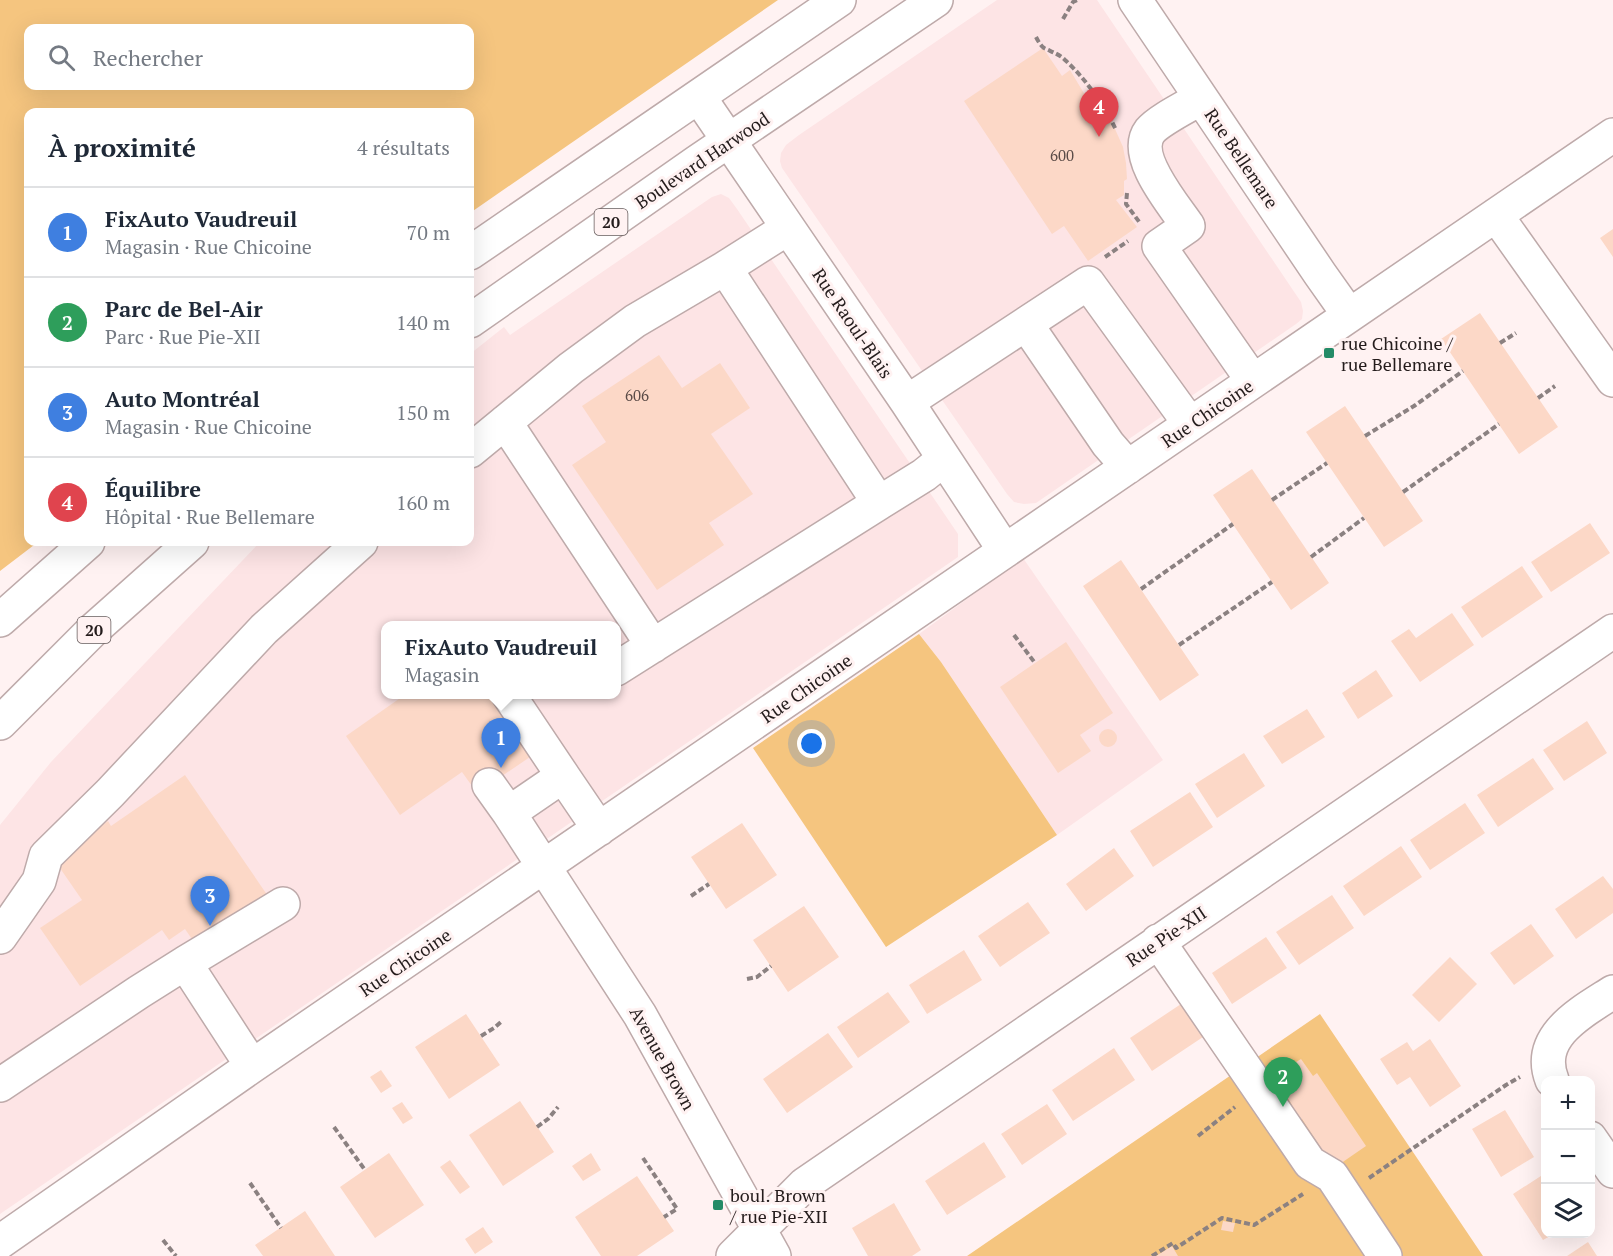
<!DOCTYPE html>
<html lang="fr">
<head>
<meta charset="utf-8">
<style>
  :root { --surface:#fff; --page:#f6f6f7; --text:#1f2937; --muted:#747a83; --line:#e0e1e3; --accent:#248b67 }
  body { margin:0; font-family:"PT Serif",serif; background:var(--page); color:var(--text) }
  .controls { position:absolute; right:18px; bottom:18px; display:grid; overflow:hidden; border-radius:12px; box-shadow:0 6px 24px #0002 }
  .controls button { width:54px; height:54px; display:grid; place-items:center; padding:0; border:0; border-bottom:2px solid var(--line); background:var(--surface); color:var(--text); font:30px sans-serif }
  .you { position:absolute; left:812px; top:744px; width:21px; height:21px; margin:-15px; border:4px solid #fff; border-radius:50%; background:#1a73e8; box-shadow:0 0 0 9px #1a73e833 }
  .badge { display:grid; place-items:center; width:39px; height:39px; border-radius:50%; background:var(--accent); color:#fff; font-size:20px; font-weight:700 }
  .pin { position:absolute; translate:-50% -50px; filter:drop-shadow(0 2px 3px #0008) }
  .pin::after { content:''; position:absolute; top:32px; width:21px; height:18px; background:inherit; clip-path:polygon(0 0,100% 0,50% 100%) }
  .popup { position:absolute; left:381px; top:621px; width:240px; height:78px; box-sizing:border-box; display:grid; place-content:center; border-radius:12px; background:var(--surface); filter:drop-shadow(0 2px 4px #0005); font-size:20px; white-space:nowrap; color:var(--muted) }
  .popup b { font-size:22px; color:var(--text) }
  .popup::after { content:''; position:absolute; left:50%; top:100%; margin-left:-12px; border:12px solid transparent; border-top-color:var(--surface) }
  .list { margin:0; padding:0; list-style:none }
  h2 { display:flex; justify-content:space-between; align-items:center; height:78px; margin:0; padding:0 24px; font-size:26px }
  h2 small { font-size:20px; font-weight:400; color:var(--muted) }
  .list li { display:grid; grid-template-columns:39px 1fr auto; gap:18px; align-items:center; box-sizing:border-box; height:90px; padding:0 24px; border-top:2px solid var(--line) }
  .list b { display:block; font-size:22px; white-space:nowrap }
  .list p { margin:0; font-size:20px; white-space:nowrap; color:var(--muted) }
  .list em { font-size:20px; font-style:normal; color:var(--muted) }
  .icon { flex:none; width:33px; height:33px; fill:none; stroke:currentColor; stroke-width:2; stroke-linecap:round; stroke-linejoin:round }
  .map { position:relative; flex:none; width:1613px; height:1256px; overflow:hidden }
  .search { position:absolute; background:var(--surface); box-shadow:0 6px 24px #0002; left:24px; top:24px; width:450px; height:66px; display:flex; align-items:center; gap:15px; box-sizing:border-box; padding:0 21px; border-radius:12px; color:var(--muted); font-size:22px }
  .panel { position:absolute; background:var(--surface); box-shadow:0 6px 24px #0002; left:24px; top:108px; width:450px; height:438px; border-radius:12px }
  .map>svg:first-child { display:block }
  .built { fill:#fde4e5; fill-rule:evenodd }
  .green { fill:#f5c57f; fill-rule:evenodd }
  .building { fill:#fcd8c7 }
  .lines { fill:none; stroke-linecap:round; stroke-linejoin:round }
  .minor-casing { stroke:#beaaaa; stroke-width:36 }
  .highway-casing { stroke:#beaaaa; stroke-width:36 }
  .path { stroke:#8b8181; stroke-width:4; stroke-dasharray:6 3; stroke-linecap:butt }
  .minor { stroke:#fff; stroke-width:33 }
  .highway { stroke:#fff; stroke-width:33 }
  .poi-dot { fill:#248b67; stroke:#fff2f2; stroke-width:2 }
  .labels { text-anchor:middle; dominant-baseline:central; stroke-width:6; stroke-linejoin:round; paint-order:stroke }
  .number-label { font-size:15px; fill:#5a4b47 }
  .shield { fill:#fff2f2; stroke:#665c5c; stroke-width:1.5 }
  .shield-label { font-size:16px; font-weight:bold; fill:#241c1c }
  .street-label { font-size:18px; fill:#241c1c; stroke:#fff2f2 }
  .poi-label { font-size:18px; fill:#241c1c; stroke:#fff2f2; text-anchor:start }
</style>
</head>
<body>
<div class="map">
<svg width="1613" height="1256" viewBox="0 0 1613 1256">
  <rect width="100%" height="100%" fill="#fff2f2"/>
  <path class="built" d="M 997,0 L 1097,0 L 1301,302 L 1303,311 L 1302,319 L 1296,324 L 1036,503 L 1024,504 L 1014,502 L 1007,494 L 782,168 L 780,161 L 781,153 L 786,145 L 799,135 Z
    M 721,194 L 729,198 L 737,209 L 958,534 L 958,557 L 0,1214 L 0,825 L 51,762 L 260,542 L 470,542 L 470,354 L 504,327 L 510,335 L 712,197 ZM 386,626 L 616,626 L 616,694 L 386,694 Z
    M 1023,558 L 1163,760 L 1057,835 L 941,662 L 919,634 Z"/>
  <path class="green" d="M 0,0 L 778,0 L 470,213 L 470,112 L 28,112 L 28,542 L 38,542 L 0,571 ZM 470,28 L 470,86 L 28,86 L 28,28 Z
    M 919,634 L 941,662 L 1057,835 L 886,947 L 753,748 Z
    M 1320,1014 L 1483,1256 L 967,1256 Z"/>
  <path class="building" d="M 1043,48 L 1062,76 L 1070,70 L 1088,100 L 1091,98 L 1106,123 L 1111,120 L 1123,147 L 1126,163 L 1127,179 L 1124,181 L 1124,195 L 1116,200 L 1137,227 L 1088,261 L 1064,226 L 1052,234 L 964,101 Z
    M 1613,229 L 1613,257 L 1600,238 Z
    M 1480,313 L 1558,427 L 1519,454 L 1441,339 Z
    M 659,355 L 682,388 L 720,363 L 750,408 L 711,434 L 753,494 L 709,523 L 724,545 L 657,590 L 572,465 L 606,442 L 582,406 Z
    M 1345,406 L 1423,521 L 1384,547 L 1306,432 Z
    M 1252,469 L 1329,583 L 1291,610 L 1213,495 Z
    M 1590,523 L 1610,553 L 1551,592 L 1531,562 Z
    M 1121,560 L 1199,675 L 1160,701 L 1083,586 Z
    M 1522,566 L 1543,597 L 1482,638 L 1461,607 Z
    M 1452,613 L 1474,645 L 1420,682 L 1391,641 L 1409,629 L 1416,638 Z
    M 1066,642 L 1113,713 L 1080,735 L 1091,751 L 1058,773 L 1000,687 Z
    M 1376,670 L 1393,696 L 1358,719 L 1342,693 Z
    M 406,694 L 487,694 L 530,757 L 477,793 L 462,772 L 400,815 L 346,736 Z
    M 1307,709 L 1325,737 L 1282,764 L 1263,736 Z
    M 1587,721 L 1607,753 L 1564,781 L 1543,750 Z
    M1099 738a9 9 0 1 1 18 0a9 9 0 1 1-18 0Z
    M 1244,753 L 1265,786 L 1217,818 L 1195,784 Z
    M 1533,758 L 1554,789 L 1498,827 L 1477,795 Z
    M 185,775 L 270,899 L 196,945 L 185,929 L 169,940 L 162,930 L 80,986 L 40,928 L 82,900 L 53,858 L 108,821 L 111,826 Z
    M 1190,792 L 1213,827 L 1153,867 L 1130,831 Z
    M 1465,803 L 1485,833 L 1430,870 L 1410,840 Z
    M 742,823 L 777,875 L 726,909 L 691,857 Z
    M 1401,846 L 1422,877 L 1364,916 L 1343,886 Z
    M 1114,848 L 1134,876 L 1086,911 L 1066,884 Z
    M 1603,876 L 1613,889 L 1613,913 L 1576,939 L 1555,909 Z
    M 1332,895 L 1354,928 L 1299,965 L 1276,932 Z
    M 1028,902 L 1050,933 L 1000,967 L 978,936 Z
    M 804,906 L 839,957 L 788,992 L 753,940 Z
    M 1531,924 L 1554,956 L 1514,985 L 1490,953 Z
    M 1266,937 L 1287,968 L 1232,1004 L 1212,973 Z
    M 964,950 L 982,980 L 927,1014 L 909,985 Z
    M 1450,957 L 1477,984 L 1439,1022 L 1412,995 Z
    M 888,992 L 910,1022 L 858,1058 L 837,1027 Z
    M 1184,1002 L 1206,1035 L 1152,1071 L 1130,1038 Z
    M 466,1014 L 500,1065 L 449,1099 L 415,1047 Z
    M 828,1033 L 853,1067 L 787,1113 L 763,1079 Z
    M 1430,1039 L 1461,1086 L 1430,1107 L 1410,1077 L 1397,1085 L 1380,1059 L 1407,1042 L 1413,1051 Z
    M 1114,1048 L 1135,1080 L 1073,1121 L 1052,1090 Z
    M 1301,1059 L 1313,1076 L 1317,1073 L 1366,1146 L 1334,1168 L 1302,1119 L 1296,1124 L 1286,1109 L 1292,1105 L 1285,1094 L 1289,1092 L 1277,1074 Z
    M 381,1070 L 392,1086 L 381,1093 L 370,1077 Z
    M 520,1101 L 554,1152 L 503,1186 L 469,1135 Z
    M 402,1102 L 413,1118 L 403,1124 L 392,1108 Z
    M 1047,1104 L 1067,1134 L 1022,1165 L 1001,1134 Z
    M 1505,1110 L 1534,1157 L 1501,1177 L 1472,1129 Z
    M 984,1142 L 1006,1177 L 947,1215 L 925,1181 Z
    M 389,1153 L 424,1205 L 375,1238 L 340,1187 Z
    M 591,1153 L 601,1170 L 583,1181 L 572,1166 Z
    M 450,1160 L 470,1187 L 460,1194 L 440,1167 Z
    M 1544,1174 L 1546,1234 L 1554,1234 L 1543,1240 L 1513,1194 Z
    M 637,1176 L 674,1231 L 637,1256 L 601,1256 L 575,1217 Z
    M 894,1203 L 921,1250 L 912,1256 L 868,1256 L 852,1228 Z
    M 305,1211 L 335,1256 L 263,1256 L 255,1245 Z
    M 1223,1221 L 1235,1223 L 1233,1232 L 1221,1230 Z
    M 483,1227 L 493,1242 L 475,1254 L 465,1239 Z
    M 1588,1242 L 1597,1256 L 1567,1256 Z
    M 1172,1246 L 1178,1256 L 1156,1256 Z"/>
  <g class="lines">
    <g class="minor-casing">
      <path id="minor" d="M 1135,0 L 1320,274 L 1349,315
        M 699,97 L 907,402 L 1005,551
        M 1201,98 C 1188,106 1159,120 1150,131 C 1131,156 1174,205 1188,226 L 1159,246 L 1253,381
        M 1496,215 L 1613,380
        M 788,228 L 725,268 L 879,503 L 924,475 L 944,459
        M 1026,324 L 1108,444 L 1128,467
        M 907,402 L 1088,283 L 1190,424
        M 505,422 L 653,646
        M 470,451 L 571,368 L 635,321 L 725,268
        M 616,669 L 879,503
        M 508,694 L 563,776
        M 489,785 L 509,813
        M 599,829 L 563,776 L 509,813 L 640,1015 L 774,1256
        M 0,937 L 39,881 L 46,856 L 110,793 L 264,629 L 361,542
        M 1158,941 L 1310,1163 L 1332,1176 L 1385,1256
        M 185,963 L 283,904
        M 1552,1080 C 1535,1036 1582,1012 1613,992
        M 0,1085 L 139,992 L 185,963 L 252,1066
        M 1590,1138 L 1613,1171
        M 0,1242 L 252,1066 L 1613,135
        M 733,1256 L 805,1184 L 1613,631"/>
    </g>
    <g class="highway-casing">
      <path id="highway" d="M 470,253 L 839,0
        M 470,321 L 697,162 L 936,0
        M 0,620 L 88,542
        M 0,723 L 92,631 L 192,542"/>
    </g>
    <path class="path" d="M 1063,19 L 1073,2 L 1077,0
      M 1036,37 C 1038,41 1041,46 1044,48 C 1052,52 1059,54 1065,60 C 1085,78 1105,106 1116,130
      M 1127,193 L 1126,204 L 1140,223
      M 1105,257 L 1128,241
      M 1500,343 L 1516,333
      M 1538,398 L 1555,386
      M 1365,436 L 1414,406 L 1463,371
      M 1403,492 L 1499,424
      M 1272,500 L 1327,463
      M 1311,557 L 1364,518
      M 1141,589 L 1233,524
      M 1014,635 L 1035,663
      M 1179,645 L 1272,582
      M 691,896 L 709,884
      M 747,979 L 757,977 L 771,966
      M 481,1036 L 494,1028 L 501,1022
      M 334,1127 L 365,1170
      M 537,1127 L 548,1119 L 558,1107
      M 1198,1136 L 1235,1107
      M 643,1158 L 677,1209 L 664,1217
      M 1369,1178 L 1506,1085 L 1520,1077
      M 250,1183 L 281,1228
      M 163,1240 L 176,1256
      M 1152,1256 L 1173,1243 L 1176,1248 L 1222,1218 L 1254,1225 L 1303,1194"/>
    <use href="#minor" class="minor"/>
    <use href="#highway" class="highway"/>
  </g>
  <g class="poi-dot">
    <rect x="1323" y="347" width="12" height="12" rx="3"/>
    <rect x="712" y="1199" width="12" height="12" rx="3"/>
  </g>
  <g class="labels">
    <g class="number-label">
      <text x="1062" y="155">600</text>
      <text x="637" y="395">606</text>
    </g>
    <g class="shield">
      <rect x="594.5" y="209" width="33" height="26" rx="4.5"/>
      <rect x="77.5" y="617" width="33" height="26" rx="4.5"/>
    </g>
    <g class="shield-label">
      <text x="611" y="222">20</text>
      <text x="94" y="630">20</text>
    </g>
    <g class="street-label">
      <text transform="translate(1242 158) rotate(56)">Rue Bellemare</text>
      <text transform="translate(702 160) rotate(-34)">Boulevard Harwood</text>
      <text transform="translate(853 323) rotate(56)">Rue Raoul-Blais</text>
      <text transform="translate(1207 413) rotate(-34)">Rue Chicoine</text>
      <text transform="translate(806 688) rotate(-35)">Rue Chicoine</text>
      <text transform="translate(1166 936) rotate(-34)">Rue Pie-XII</text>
      <text transform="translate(405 962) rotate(-34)">Rue Chicoine</text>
      <text transform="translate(663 1058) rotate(61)">Avenue Brown</text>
    </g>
    <g class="poi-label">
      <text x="1341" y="343">rue Chicoine /<tspan x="1341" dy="21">rue Bellemare</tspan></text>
      <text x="730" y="1195">boul. Brown<tspan x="730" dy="21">/ rue Pie-XII</tspan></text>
    </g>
  </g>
</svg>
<div class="controls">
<button>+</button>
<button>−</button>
<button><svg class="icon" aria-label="layers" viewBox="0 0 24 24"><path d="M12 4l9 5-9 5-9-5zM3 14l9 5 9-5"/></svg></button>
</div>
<div class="you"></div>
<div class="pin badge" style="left:501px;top:768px;background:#3f7fe0">1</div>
<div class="popup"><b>FixAuto Vaudreuil</b>Magasin</div>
<div class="pin badge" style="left:1283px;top:1107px;background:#2e9e5b">2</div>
<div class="pin badge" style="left:210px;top:926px;background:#3f7fe0">3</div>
<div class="pin badge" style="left:1099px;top:137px;background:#e0444e">4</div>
<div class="search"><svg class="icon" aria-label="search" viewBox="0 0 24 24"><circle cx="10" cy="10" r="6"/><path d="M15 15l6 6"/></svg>Rechercher</div>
<section class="panel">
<h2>À proximité<small>4 résultats</small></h2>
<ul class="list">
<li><span class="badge" style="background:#3f7fe0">1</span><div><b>FixAuto Vaudreuil</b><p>Magasin · Rue Chicoine</p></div><em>70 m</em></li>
<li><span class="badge" style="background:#2e9e5b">2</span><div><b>Parc de Bel-Air</b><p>Parc · Rue Pie-XII</p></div><em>140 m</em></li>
<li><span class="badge" style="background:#3f7fe0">3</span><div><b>Auto Montréal</b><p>Magasin · Rue Chicoine</p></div><em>150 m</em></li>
<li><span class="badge" style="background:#e0444e">4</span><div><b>Équilibre</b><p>Hôpital · Rue Bellemare</p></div><em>160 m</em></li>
</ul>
</section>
</div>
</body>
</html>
